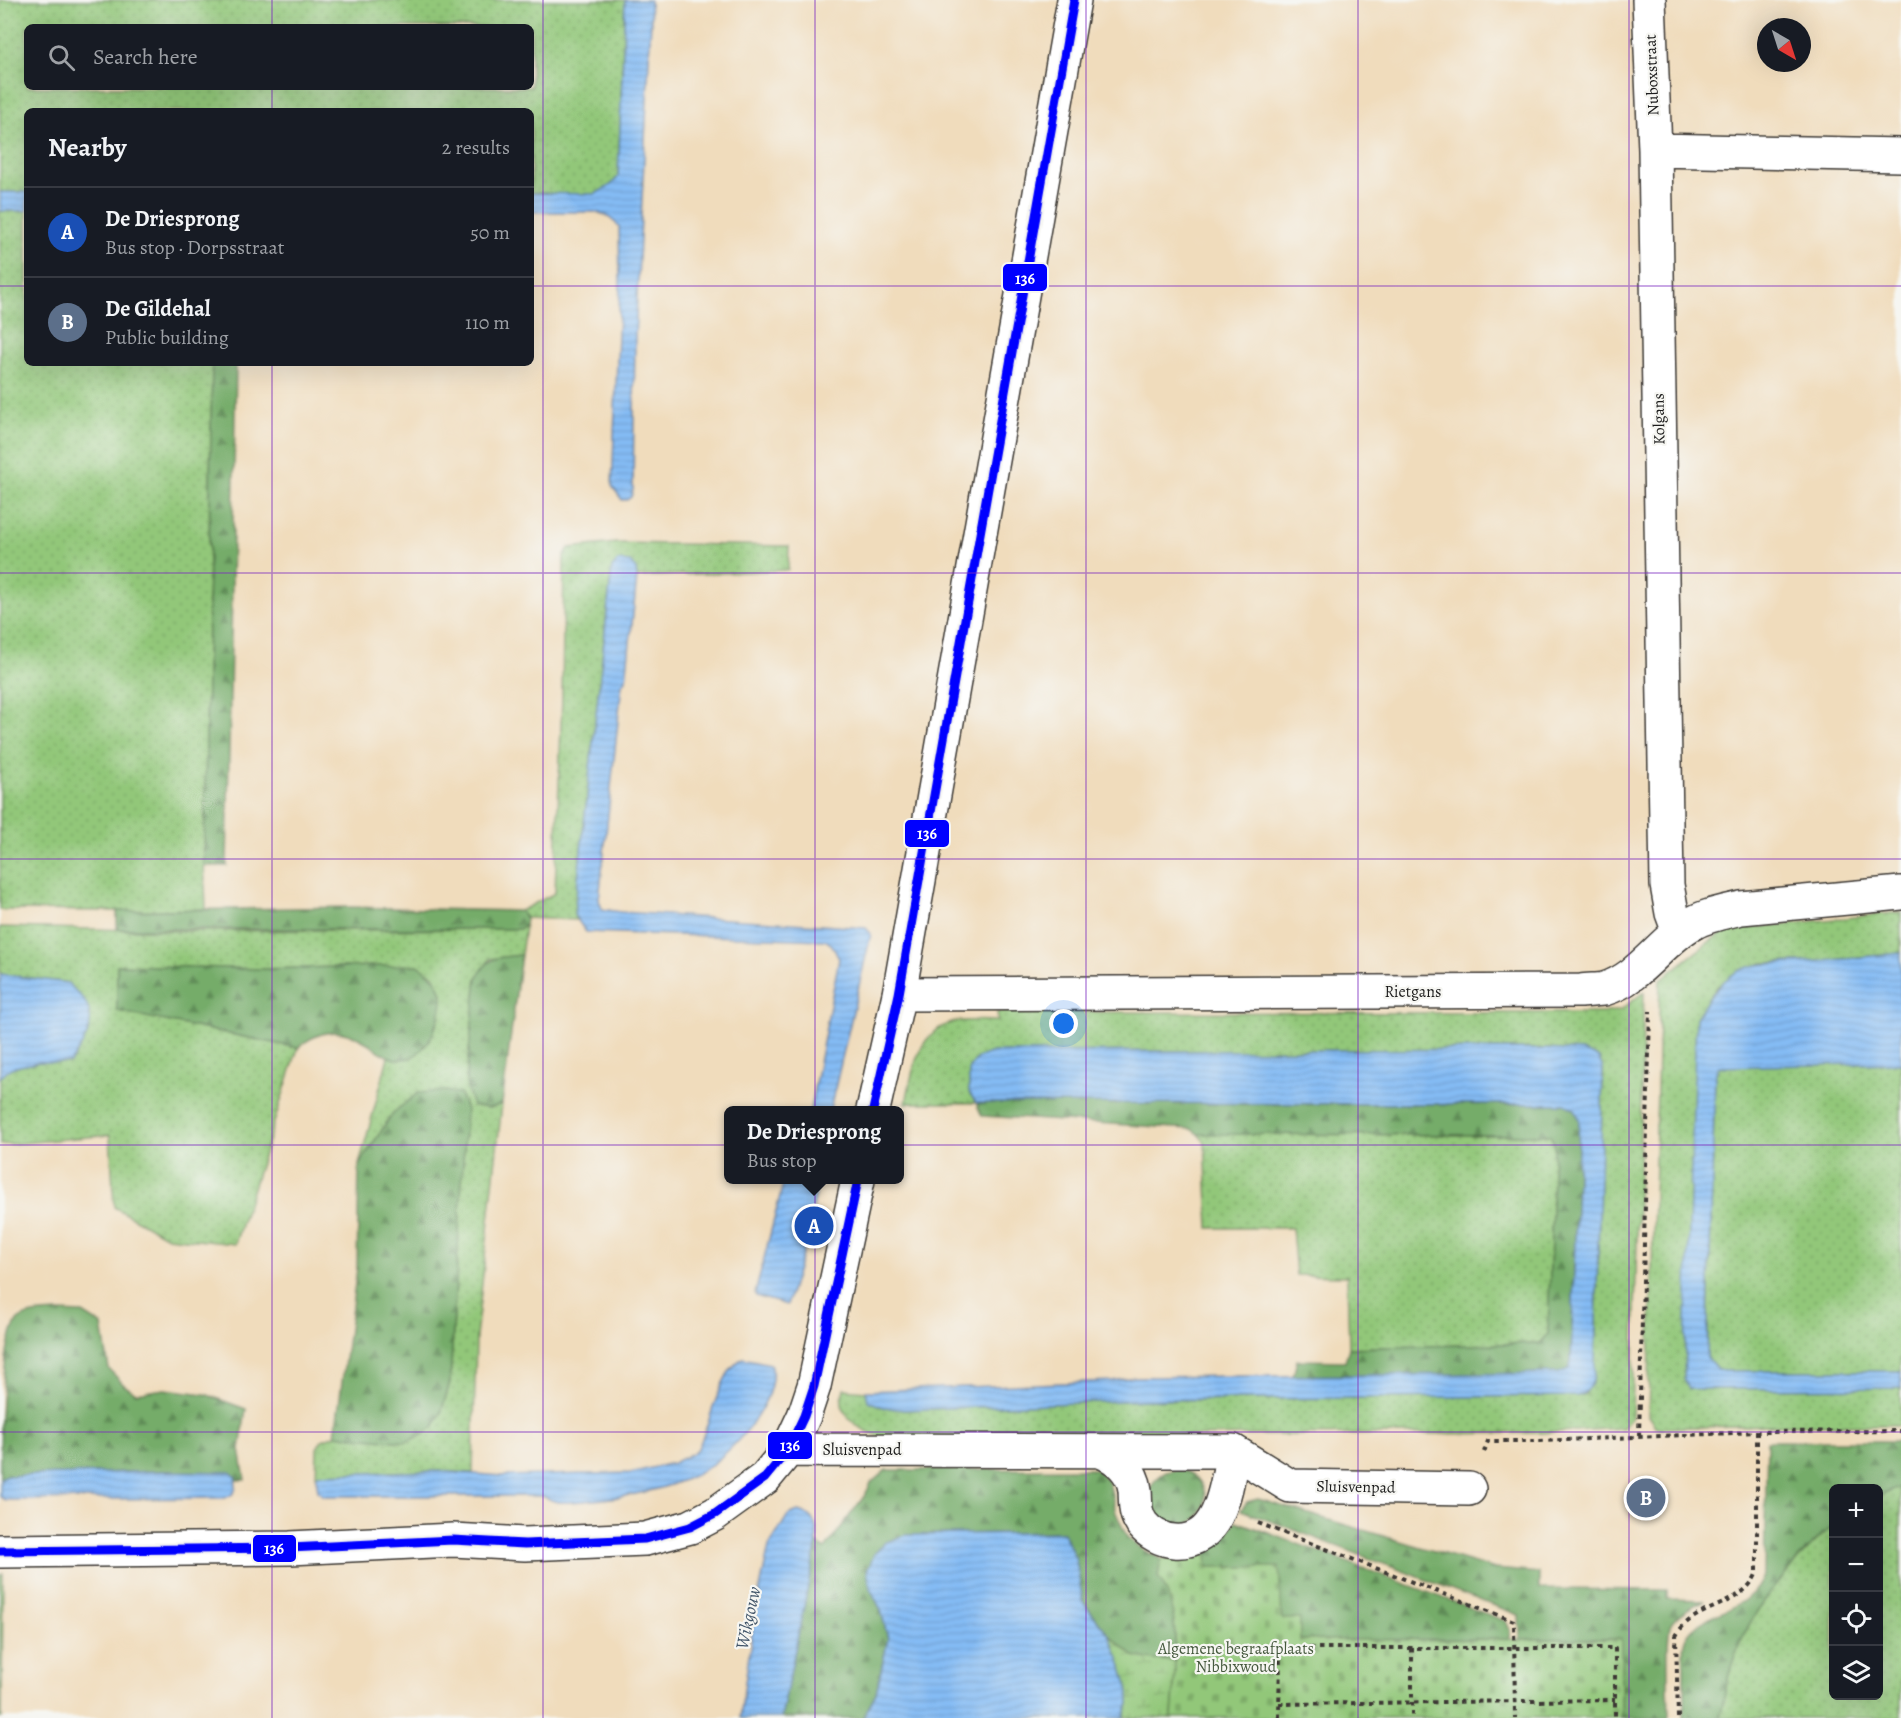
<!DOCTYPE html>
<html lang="en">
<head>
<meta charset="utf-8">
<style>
  :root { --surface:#171b24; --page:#20242c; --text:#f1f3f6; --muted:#9ea1a6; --line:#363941; --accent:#0b8043 }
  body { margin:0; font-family:Alegreya,serif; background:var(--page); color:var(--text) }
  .controls { position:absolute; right:18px; bottom:18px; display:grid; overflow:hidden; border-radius:9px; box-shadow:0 6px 24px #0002 }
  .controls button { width:54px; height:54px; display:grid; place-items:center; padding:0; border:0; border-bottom:2px solid var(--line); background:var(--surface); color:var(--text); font:30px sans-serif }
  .compass { position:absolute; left:1757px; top:18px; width:54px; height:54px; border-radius:50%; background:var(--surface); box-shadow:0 6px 24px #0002; rotate:141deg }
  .you { position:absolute; left:1064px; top:1024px; width:21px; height:21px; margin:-15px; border:4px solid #fff; border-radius:50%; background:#1a73e8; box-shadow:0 0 0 9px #1a73e833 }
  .badge { display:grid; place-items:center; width:39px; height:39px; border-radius:50%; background:var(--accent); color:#fff; font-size:20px; font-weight:700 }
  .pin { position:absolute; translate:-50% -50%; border:3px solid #fff; box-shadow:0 2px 6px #0006 }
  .popup { position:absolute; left:724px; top:1106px; width:180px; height:78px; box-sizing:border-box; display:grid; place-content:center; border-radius:9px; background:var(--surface); filter:drop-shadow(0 2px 4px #0005); font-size:20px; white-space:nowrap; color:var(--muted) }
  .popup b { font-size:22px; color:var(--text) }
  .popup::after { content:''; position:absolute; left:50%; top:100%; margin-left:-12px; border:12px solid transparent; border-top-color:var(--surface) }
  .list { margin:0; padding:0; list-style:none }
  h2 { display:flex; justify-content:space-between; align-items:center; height:78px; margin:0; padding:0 24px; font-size:26px }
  h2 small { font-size:20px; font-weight:400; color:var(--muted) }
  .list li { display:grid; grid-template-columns:39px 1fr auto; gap:18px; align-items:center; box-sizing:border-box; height:90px; padding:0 24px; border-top:2px solid var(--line) }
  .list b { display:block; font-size:22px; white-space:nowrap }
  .list p { margin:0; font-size:20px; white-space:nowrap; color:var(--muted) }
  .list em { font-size:20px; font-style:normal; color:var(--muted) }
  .icon { flex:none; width:33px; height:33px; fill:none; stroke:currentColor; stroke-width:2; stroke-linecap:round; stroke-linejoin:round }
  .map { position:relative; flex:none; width:1901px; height:1718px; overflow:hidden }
  .search { position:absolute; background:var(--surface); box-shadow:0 6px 24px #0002; left:24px; top:24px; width:510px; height:66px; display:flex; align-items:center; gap:15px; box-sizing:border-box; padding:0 21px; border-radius:9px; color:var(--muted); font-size:22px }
  .panel { position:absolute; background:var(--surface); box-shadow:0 6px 24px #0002; left:24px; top:108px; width:510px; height:258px; border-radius:9px }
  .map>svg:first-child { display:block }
  .green { fill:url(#green-dots); stroke:#57724a; stroke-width:1.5; fill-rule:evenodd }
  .forest { fill:url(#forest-firs); stroke:#486442; stroke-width:1.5 }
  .wetland { fill:url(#wetland-marsh); stroke:#57724a; stroke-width:1.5 }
  .cemetery { fill:url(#cemetery-stones); stroke:#57724a; stroke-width:1.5 }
  .water { fill:url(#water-rules); stroke:#506c88; stroke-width:1.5 }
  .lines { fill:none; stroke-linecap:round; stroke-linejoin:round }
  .minor-casing { stroke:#3c3934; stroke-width:36 }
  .path { stroke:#3c3934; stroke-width:4; stroke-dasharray:4.5 4.5; stroke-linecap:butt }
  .minor { stroke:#fff; stroke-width:33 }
  .bus-1-casing { stroke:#f6f6f2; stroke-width:14 }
  .bus-1 { stroke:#00f; stroke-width:9 }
  .grid { fill:none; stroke:#7b2cbf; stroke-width:1.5; stroke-opacity:0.55 }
  .labels { text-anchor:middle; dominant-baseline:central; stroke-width:4.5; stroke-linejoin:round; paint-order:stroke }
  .street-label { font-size:16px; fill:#1c1c1c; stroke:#f6f6f2 }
  .park-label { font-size:16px; fill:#45583d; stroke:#f6f6f2 }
  .water-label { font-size:18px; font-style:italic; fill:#405468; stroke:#f6f6f2 }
  .line-badge { stroke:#f6f6f2; stroke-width:2 }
  .badge-label { font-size:16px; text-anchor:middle; font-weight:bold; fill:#fff }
</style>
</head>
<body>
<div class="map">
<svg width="1901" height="1718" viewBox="0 0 1901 1718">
  <defs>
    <pattern id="green-dots" width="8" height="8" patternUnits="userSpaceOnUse" patternTransform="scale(1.5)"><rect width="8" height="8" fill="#92c779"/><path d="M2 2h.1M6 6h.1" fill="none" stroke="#7daa68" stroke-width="1.8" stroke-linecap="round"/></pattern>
    <pattern id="forest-firs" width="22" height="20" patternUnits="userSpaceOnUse" patternTransform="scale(1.5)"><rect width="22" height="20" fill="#75ac69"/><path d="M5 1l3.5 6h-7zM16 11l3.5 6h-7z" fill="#5f8b56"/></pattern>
    <pattern id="wetland-marsh" width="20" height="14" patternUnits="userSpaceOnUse" patternTransform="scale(1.5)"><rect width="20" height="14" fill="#92c779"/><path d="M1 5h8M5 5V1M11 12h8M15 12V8" fill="none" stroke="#7daa68"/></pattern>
    <pattern id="cemetery-stones" width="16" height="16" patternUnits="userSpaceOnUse" patternTransform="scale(1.5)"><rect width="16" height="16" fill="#92c779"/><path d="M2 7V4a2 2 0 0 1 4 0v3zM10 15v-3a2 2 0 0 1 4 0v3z" fill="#7daa68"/></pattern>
    <pattern id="water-rules" width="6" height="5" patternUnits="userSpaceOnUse" patternTransform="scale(1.5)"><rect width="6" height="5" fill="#84bbf4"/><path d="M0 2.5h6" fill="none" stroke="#71a0d1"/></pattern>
  </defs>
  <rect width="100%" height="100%" fill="#f6f6f2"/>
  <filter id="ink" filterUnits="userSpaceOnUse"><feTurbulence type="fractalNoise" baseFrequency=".0167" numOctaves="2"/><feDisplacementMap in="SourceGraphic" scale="12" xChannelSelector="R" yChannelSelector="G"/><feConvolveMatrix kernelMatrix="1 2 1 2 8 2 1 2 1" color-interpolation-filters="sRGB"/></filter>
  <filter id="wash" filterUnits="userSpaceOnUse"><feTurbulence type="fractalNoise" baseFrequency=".008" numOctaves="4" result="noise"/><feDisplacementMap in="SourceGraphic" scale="24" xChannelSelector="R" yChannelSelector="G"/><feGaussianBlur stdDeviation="1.35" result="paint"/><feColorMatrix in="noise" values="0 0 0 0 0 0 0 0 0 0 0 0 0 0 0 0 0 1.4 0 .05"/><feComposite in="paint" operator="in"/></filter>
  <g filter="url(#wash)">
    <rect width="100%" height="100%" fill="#f0dcbc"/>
    <path class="green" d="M 0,0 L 625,0 L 618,177 L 611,185 L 595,195 L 531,193 L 531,111 L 27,111 L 27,192 L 0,192 ZM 27,27 L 531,27 L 531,87 L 27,87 Z
      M 0,211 L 27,211 L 27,363 L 212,363 L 204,859 L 206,909 L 117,911 L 0,910 Z
      M 616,543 L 789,546 L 788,570 L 637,577 L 636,569 L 612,567 L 574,915 L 576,920 L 526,918 L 520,911 L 555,893 L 562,697 L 564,556 L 569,548 Z
      M 1901,912 L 1901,953 L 1822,961 L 1762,963 L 1717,986 L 1696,1018 L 1689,1389 L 1901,1388 L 1901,1425 L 1774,1425 L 1662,1428 L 1655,1426 L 1648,1416 L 1660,980 L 1717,936 L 1730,930 Z
      M 525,926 L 521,955 L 490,959 L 477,978 L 466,1079 L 468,1092 L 489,1108 L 502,1104 L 476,1337 L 473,1473 L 439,1471 L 319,1474 L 316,1478 L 317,1448 L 322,1440 L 335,1435 L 406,1442 L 434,1426 L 441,1413 L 450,1382 L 466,1110 L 460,1094 L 393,1113 L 359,1165 L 388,1057 L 401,1059 L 442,994 L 434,976 L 418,965 L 261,969 L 117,965 L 117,1011 L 298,1048 L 235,1244 L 167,1237 L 114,1207 L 110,1135 L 0,1145 L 0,1078 L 10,1068 L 39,1062 L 70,1062 L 68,983 L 0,974 L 0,927 L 184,931 L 519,929 Z
      M 1644,992 L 1632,1417 L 1623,1428 L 1539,1433 L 886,1438 C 864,1433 833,1416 844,1389 L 866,1391 L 869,1401 L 883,1407 L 904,1410 L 1147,1400 L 1577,1396 L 1585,1394 L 1593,1381 L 1595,1360 L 1603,1069 L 1599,1058 L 1581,1051 L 1543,1049 L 992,1052 L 969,1092 L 976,1103 L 906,1103 C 912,1073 916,1034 951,1023 C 966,1019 983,1021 998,1021 L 997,1012 L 1602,1013 L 1620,1010 Z
      M 1901,1063 L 1901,1371 L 1724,1371 L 1717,1369 L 1707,1357 L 1715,1076 L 1718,1066 Z
      M 1198,1134 L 1550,1135 L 1554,1142 L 1548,1335 L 1540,1343 L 1349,1348 L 1347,1276 L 1296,1275 L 1292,1228 L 1209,1228 L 1205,1142 Z
      M 1901,1487 L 1901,1718 L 1720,1718 C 1724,1700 1726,1681 1732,1664 C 1750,1607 1791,1565 1833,1525 L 1834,1696 L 1878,1696 L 1879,1496 Z
      M 3,1574 L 2,1718 L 0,1718 L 0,1575 Z"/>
    <path class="forest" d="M 212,363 L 236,363 L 227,866 L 204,866 Z
      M 348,907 L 520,911 L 526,918 L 525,926 L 519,929 L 117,929 L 117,911 Z
      M 521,955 L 502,1104 L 489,1108 L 473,1106 L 468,1092 L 466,1079 L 477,978 C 489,955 498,958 521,955 Z
      M 117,965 L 261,969 L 418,965 C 430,974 443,983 442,1001 C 440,1026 421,1072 387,1056 C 379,1052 372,1045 364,1041 C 340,1027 318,1030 298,1048 L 117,1011 Z
      M 446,1091 L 460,1094 L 466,1110 L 450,1382 L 441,1413 L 434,1426 L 423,1435 L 406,1442 L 335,1435 L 357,1268 L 359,1165 L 393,1113 L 418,1093 Z
      M 976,1103 L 1565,1104 L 1575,1109 L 1579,1119 L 1571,1363 L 1569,1369 L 1559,1373 L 1293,1377 L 1297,1360 L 1345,1361 L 1349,1348 L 1541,1343 L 1548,1334 L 1554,1143 L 1550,1135 L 1198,1134 L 1191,1129 L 982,1116 Z
      M 58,1312 L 83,1313 L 102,1325 L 109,1369 L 125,1386 L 136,1393 L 165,1389 L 205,1394 L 246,1409 L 240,1449 L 245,1480 L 236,1480 L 235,1476 L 163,1471 L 5,1476 L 0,1479 C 0,1444 0,1342 18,1320 C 28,1312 46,1313 58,1312 Z
      M 1767,1441 L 1901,1441 L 1901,1487 L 1879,1496 L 1878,1488 L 1834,1488 L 1833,1525 C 1791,1563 1750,1608 1732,1664 C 1726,1681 1724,1700 1720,1718 L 1684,1718 C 1684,1701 1684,1684 1684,1667 C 1684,1660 1682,1650 1684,1643 C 1692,1610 1750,1618 1764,1573 Z
      M 1096,1469 L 1109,1482 L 1116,1513 L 1127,1537 L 1145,1551 L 1161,1559 L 1158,1577 C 1177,1600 1174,1633 1176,1661 L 1153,1660 L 1133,1656 L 1109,1635 L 1083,1601 L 1076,1560 L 1063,1532 L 907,1535 L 884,1543 L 871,1590 L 881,1610 L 888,1639 L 876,1693 L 863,1718 L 781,1718 L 817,1543 L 825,1549 L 865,1495 L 871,1483 L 886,1470 Z
      M1149 1498a28 28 0 1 1 56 0a28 28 0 1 1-56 0Z
      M 1258,1499 L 1495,1569 L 1539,1573 L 1539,1589 L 1667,1590 L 1667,1599 L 1705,1600 C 1693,1606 1679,1612 1671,1624 C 1665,1634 1669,1701 1669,1718 L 1621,1718 L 1620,1639 L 1520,1639 L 1519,1615 L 1241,1510 L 1247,1502 Z
      M 1236,1521 L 1506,1621 L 1510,1630 L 1509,1639 L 1300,1640 L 1231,1567 L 1207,1568 L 1207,1551 L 1220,1542 Z"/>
    <path class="wetland" d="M 1109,1635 L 1133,1656 L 1153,1660 L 1176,1661 L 1172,1718 L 1123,1718 L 1129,1704 Z"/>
    <path class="cemetery" d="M 1207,1551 L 1208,1567 L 1279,1567 L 1282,1619 L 1300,1619 L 1300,1640 L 1621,1639 L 1621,1718 L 1172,1718 C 1174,1678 1184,1609 1158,1577 L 1161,1559 L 1194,1557 Z"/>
    <path class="water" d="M 625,0 L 650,0 L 651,21 L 635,338 L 633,490 L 631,497 L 627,500 L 622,500 L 612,486 L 620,286 L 619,226 L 606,215 L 595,212 L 531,212 L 531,193 L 595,194 L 611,185 L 618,177 Z
      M 0,192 L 27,192 L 27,211 L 0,211 Z
      M 618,561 L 630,562 L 636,569 L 637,577 L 626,680 L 622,684 L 599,900 L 602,909 L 621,912 L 866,928 L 871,934 L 830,1110 L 810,1110 L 839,959 L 832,945 L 825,940 L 586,932 L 574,915 L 612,567 Z
      M 1901,953 L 1901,1063 L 1718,1067 L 1715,1076 L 1707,1357 L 1717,1369 L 1724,1371 L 1901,1371 L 1901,1388 L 1689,1389 L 1684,1379 L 1696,1018 C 1734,953 1757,966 1822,961 C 1848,959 1875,955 1901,953 Z
      M 0,974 L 68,983 C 74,990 83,997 87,1005 C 97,1027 82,1045 70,1063 L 39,1062 L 11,1068 L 0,1078 Z
      M 1543,1049 L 1581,1051 L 1599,1058 L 1603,1069 L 1595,1360 C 1594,1376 1595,1391 1577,1396 L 1147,1400 L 904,1410 L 883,1407 L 868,1401 L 866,1391 L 1112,1381 L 1134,1377 L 1559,1373 L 1569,1369 L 1571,1363 L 1579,1119 L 1575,1109 L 1565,1104 L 976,1103 L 969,1092 L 969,1068 L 977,1058 L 992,1052 Z
      M 784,1180 L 819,1180 L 804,1249 L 787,1305 L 756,1296 L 755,1294 Z
      M 743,1358 L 770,1364 L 772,1367 C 777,1406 727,1459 695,1475 C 661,1492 620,1498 583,1501 C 575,1501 567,1503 559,1502 C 554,1502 547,1498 542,1496 L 324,1496 L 318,1491 L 316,1478 L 318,1474 L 439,1471 L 502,1476 L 630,1473 L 673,1463 L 691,1454 L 698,1448 C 710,1425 719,1371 743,1358 Z
      M 163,1471 L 230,1472 L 235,1476 C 237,1488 237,1494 225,1498 L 6,1500 L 0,1497 L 0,1479 L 5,1476 Z
      M 798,1511 C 815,1515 818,1527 817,1543 L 781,1718 L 740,1718 L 755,1612 L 769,1546 L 788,1515 Z
      M 1063,1532 L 1076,1560 L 1083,1602 L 1109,1635 L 1121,1663 L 1129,1692 L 1129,1704 L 1123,1718 L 863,1718 L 876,1693 L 888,1639 L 881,1610 L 871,1590 L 867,1571 L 875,1553 L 884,1543 L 906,1535 Z"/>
  </g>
  <g filter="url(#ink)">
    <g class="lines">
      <g class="minor-casing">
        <path id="minor" d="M 1649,0 L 1655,150
          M 1679,932 L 1672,913 L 1667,885 L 1655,150 L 1901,155
          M 899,994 L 1581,991 C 1588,990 1597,990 1604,989 C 1640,979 1661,940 1693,923 C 1707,915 1725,912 1741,908 L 1901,893
          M 873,1110 L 899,994 L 1074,0
          M 788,1450 L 1233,1451 L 1290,1486 L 1469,1489
          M 1100,1451 C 1117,1457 1133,1471 1135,1490 C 1136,1503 1134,1512 1142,1524 C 1150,1534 1162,1540 1174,1541 C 1221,1545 1227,1484 1233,1451
          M 0,1551 L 290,1548 L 453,1540 L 525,1544 L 645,1539 L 690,1527 L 715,1514 L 765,1478 L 788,1450 L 804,1416 L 814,1386 L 858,1180"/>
      </g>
      <path class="path" d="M 1639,1436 L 1650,1011
        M 1484,1452 L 1488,1441 L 1540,1441 L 1757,1432 L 1901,1431
        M 1258,1523 L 1514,1621 L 1515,1718
        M 1412,1648 L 1412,1718
        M 1279,1704 L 1615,1700
        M 1279,1718 L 1280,1648 L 1615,1648 L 1615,1718
        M 1678,1718 L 1676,1636 C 1693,1603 1743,1609 1757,1572 L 1757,1432"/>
      <use href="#minor" class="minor"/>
      <g class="bus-1-casing">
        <path id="bus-1" d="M 873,1110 L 899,994 L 1074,0
          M 0,1551 L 290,1548 L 453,1540 L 525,1544 L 645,1539 L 690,1527 L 715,1514 L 765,1478 L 788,1450 L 804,1416 L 814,1386 L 858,1180"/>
      </g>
      <use href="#bus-1" class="bus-1"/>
    </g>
  </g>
  <path class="grid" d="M 272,0 L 272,27M 543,0 L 543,1718M 815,0 L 815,1718M 1086,0 L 1086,1718M 1358,0 L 1358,1718M 1629,0 L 1629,1718M 272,87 L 272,111M 0,286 L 27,286M 531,286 L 1901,286M 272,363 L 272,1718M 0,573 L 1901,573M 0,859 L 1901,859M 0,1145 L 1901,1145M 0,1432 L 1901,1432"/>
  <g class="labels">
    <g class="street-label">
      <text transform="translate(1652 75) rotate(-92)">Nuboxstraat</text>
      <text transform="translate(1659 419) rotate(-91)">Kolgans</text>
      <text x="1413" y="992">Rietgans</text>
      <text x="862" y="1450">Sluisvenpad</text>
      <text transform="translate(1356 1487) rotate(1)">Sluisvenpad</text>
    </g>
    <g class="park-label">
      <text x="1236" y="1649">Algemene begraafplaats<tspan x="1236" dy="18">Nibbixwoud</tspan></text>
    </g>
    <g class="water-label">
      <text transform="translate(748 1618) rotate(-78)">Wikgouw</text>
    </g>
  </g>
  <g class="line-badge">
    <rect x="1002" y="263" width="46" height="29" rx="6" fill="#00f"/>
    <rect x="904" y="819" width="46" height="29" rx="6" fill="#00f"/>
    <rect x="767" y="1431" width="46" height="29" rx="6" fill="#00f"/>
    <rect x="252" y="1534" width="45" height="29" rx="6" fill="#00f"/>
  </g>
  <g class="badge-label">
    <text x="1025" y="284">136</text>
    <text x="927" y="839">136</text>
    <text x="790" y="1451">136</text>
    <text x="274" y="1554">136</text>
  </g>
</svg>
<div class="controls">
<button>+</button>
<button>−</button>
<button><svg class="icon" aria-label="locate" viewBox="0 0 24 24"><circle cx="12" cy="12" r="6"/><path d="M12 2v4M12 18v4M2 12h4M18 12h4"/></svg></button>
<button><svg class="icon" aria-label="layers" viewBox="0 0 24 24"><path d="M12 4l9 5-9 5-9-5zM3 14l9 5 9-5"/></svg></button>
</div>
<svg class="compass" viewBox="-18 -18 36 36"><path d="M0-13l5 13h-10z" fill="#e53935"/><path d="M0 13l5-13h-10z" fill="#9ea1a6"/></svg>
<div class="you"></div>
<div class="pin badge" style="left:814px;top:1226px;background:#1a4fb4">A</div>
<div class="popup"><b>De Driesprong</b>Bus stop</div>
<div class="pin badge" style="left:1646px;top:1498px;background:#5c6f8a">B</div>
<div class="search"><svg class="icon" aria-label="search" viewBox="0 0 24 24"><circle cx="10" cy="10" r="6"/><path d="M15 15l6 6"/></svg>Search here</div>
<section class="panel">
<h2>Nearby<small>2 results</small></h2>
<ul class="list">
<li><span class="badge" style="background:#1a4fb4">A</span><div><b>De Driesprong</b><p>Bus stop · Dorpsstraat</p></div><em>50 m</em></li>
<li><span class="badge" style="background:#5c6f8a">B</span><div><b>De Gildehal</b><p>Public building</p></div><em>110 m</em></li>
</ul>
</section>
</div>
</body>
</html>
